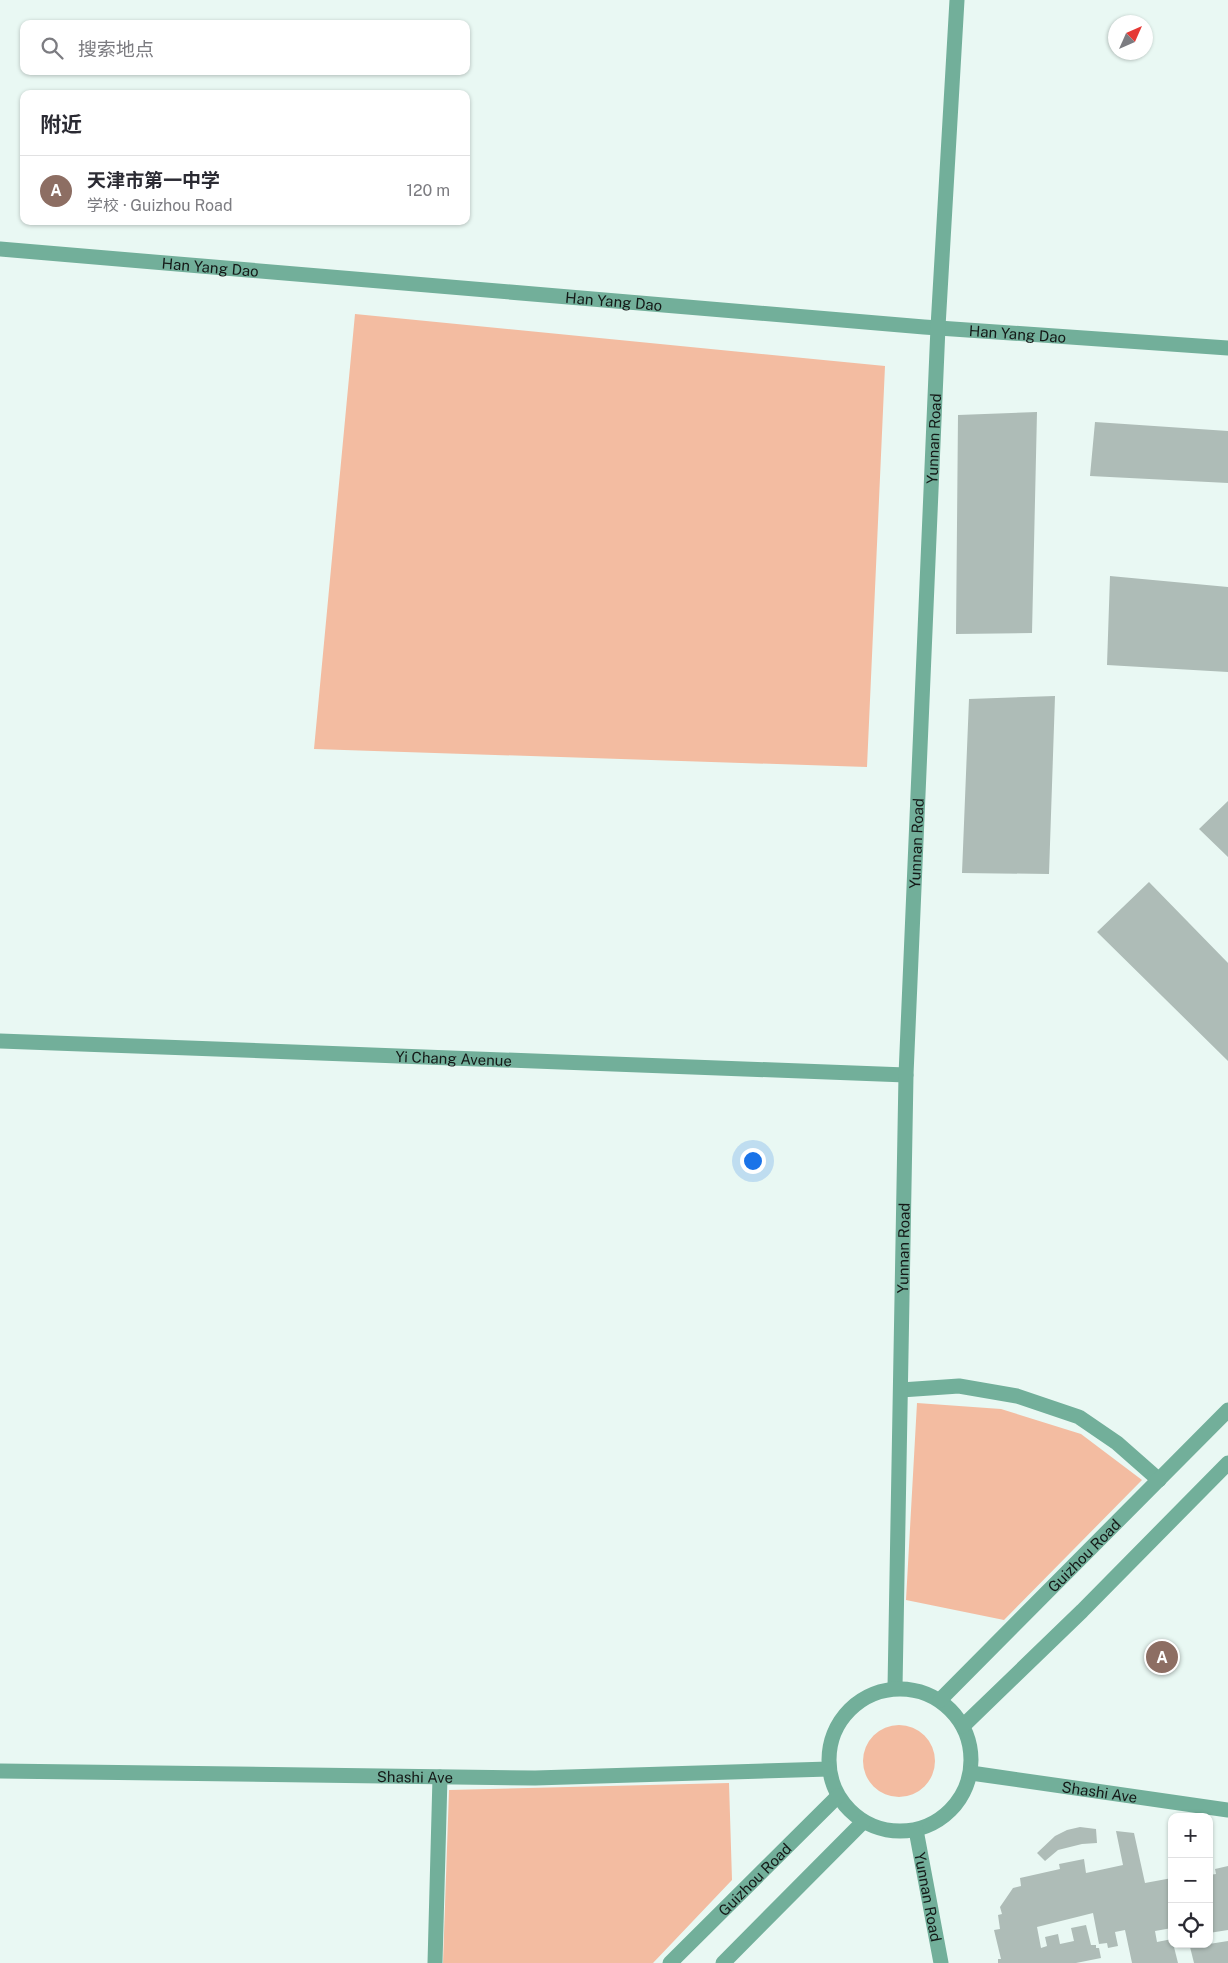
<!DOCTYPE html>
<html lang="zh">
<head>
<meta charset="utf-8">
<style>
  :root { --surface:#fff; --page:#f2f2f3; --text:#2b2b33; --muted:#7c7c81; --line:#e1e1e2; --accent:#2563eb }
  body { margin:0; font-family:"Public Sans","Noto Sans SC",sans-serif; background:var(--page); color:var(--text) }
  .controls { position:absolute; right:15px; bottom:15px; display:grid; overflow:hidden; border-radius:10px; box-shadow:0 1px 4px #0004 }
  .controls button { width:45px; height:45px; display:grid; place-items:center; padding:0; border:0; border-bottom:1px solid var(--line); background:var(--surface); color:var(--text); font:25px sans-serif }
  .compass { position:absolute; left:1108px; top:15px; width:45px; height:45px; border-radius:50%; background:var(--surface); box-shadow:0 1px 4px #0004; rotate:45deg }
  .you { position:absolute; left:752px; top:1160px; width:18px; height:18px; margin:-12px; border:4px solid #fff; border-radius:50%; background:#1a73e8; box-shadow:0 0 0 8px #1a73e833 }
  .badge { display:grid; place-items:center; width:32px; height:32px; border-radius:50%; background:var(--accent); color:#fff; font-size:16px; font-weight:700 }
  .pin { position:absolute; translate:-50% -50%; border:2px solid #fff; box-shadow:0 1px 5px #0006 }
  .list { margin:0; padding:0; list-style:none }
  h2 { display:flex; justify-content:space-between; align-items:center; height:65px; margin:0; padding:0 20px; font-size:21px }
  h2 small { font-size:16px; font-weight:400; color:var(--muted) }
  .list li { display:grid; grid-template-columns:32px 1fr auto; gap:15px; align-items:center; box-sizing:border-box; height:70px; padding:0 20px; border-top:1px solid var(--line) }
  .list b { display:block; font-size:19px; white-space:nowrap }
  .list p { margin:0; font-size:16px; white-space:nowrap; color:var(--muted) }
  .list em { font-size:16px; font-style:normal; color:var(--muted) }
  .icon { flex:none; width:28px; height:28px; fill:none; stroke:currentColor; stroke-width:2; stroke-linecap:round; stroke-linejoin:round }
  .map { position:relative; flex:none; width:1228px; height:1963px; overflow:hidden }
  .search { position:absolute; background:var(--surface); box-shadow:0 1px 4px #0004; left:20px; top:20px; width:450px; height:55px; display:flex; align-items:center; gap:12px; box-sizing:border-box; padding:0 18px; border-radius:10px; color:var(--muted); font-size:19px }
  .panel { position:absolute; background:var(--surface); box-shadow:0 1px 4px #0004; left:20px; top:90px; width:450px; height:135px; border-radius:10px }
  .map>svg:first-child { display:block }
  .green { fill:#f3bca1 }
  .building { fill:#aebcb7 }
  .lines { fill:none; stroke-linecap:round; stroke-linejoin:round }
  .minor { stroke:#72af9a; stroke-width:15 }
  .labels { text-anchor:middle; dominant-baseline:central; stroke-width:4; stroke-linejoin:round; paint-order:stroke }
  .street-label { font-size:15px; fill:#141917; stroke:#fff }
</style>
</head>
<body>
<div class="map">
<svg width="1228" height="1963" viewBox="0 0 1228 1963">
  <rect width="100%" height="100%" fill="#e9f8f3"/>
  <path class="green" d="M 355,314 L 885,366 L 867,767 L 314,749 Z
    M 917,1403 L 1001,1409 L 1081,1434 L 1142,1480 L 1004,1620 L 906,1600 Z
    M863 1761a36 36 0 1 1 72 0a36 36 0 1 1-72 0Z
    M 729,1783 L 732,1880 L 653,1963 L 443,1963 L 449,1790 Z"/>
  <path class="building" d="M 1037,412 L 1032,633 L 956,634 L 958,415 Z
    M 1095,422 L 1228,431 L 1228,483 L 1090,476 Z
    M 1110,576 L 1228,587 L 1228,672 L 1107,665 Z
    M 1055,696 L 1049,874 L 962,873 L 969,699 Z
    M 1228,801 L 1228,857 L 1199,829 Z
    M 1149,882 L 1228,963 L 1228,1061 L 1097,932 Z
    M 1080,1827 L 1096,1829 L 1097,1843 L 1082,1844 L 1058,1850 L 1045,1861 L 1037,1853 L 1055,1836 L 1067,1830 Z
    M 1116,1831 L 1134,1833 L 1145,1883 L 1172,1878 L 1172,1928 L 1155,1931 L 1157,1942 L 1172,1939 L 1178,1963 L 1132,1963 L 1125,1930 L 1115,1932 L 1118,1946 L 1108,1948 L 1107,1943 L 1099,1944 L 1093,1913 L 1037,1927 L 1041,1948 L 1047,1946 L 1045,1937 L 1058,1934 L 1060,1944 L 1074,1941 L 1071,1928 L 1086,1925 L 1091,1945 L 1096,1945 L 1096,1948 L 1099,1948 L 1101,1958 L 1076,1963 L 998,1963 L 998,1959 L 1001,1959 L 994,1930 L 1000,1929 L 998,1915 L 1002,1914 L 1000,1907 L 1013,1888 L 1021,1886 L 1020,1878 L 1060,1869 L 1059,1864 L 1084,1859 L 1086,1873 L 1123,1865 Z
    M 1228,1866 L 1228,1930 L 1209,1933 L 1209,1875 L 1216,1874 L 1215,1869 Z
    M 1228,1941 L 1228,1963 L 1194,1963 L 1190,1947 Z"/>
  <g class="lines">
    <g class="minor">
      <path id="s1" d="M 0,249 L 924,327 L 1228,348"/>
      <path id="s2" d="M 0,1041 L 906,1075"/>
      <path d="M 901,1390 L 959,1386 L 1017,1396 L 1079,1417 L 1117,1443 L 1159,1480"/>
      <path id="s3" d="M 895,1688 L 906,1075 L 938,327 L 957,0"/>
      <circle cx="900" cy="1760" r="71"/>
      <path id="s4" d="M 940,1700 L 1228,1410"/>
      <path d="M 963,1726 L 1082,1611 L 1228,1463"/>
      <path id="s5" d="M 0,1771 L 535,1778 L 829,1769"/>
      <path id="s6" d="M 971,1773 L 1228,1810"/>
      <path id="s7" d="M 916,1830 L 941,1963"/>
      <path d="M 435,1963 L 440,1777"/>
      <path id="s8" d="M 670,1963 L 838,1796"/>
      <path d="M 723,1963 L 863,1822"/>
    </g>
  </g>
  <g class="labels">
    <g class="street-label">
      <text stroke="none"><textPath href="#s1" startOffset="211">Han Yang Dao</textPath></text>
      <text stroke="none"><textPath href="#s1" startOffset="616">Han Yang Dao</textPath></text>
      <text stroke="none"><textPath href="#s1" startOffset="1021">Han Yang Dao</textPath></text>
      <text stroke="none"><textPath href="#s3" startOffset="1250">Yunnan Road</textPath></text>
      <text stroke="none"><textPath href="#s3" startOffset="845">Yunnan Road</textPath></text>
      <text stroke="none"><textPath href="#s2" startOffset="454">Yi Chang Avenue</textPath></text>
      <text stroke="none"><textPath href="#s3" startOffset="440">Yunnan Road</textPath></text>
      <text stroke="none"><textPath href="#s4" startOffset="204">Guizhou Road</textPath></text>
      <text stroke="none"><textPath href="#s5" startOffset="415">Shashi Ave</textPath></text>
      <text stroke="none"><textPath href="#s6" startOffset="130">Shashi Ave</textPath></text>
      <text stroke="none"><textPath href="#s8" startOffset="119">Guizhou Road</textPath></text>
      <text stroke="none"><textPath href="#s7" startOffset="68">Yunnan Road</textPath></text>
    </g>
  </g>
</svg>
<div class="controls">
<button>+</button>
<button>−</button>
<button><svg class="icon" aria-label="locate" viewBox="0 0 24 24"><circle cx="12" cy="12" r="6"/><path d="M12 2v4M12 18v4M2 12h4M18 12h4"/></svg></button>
</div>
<svg class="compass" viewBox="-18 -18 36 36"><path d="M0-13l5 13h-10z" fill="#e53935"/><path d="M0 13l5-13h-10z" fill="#7c7c81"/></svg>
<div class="you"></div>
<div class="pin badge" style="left:1162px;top:1657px;background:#8d6e63">A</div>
<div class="search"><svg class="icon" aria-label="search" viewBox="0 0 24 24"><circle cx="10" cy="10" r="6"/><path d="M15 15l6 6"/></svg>搜索地点</div>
<section class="panel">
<h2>附近<small></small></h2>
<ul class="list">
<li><span class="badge" style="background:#8d6e63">A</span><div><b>天津市第一中学</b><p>学校 · Guizhou Road</p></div><em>120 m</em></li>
</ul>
</section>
</div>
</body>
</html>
